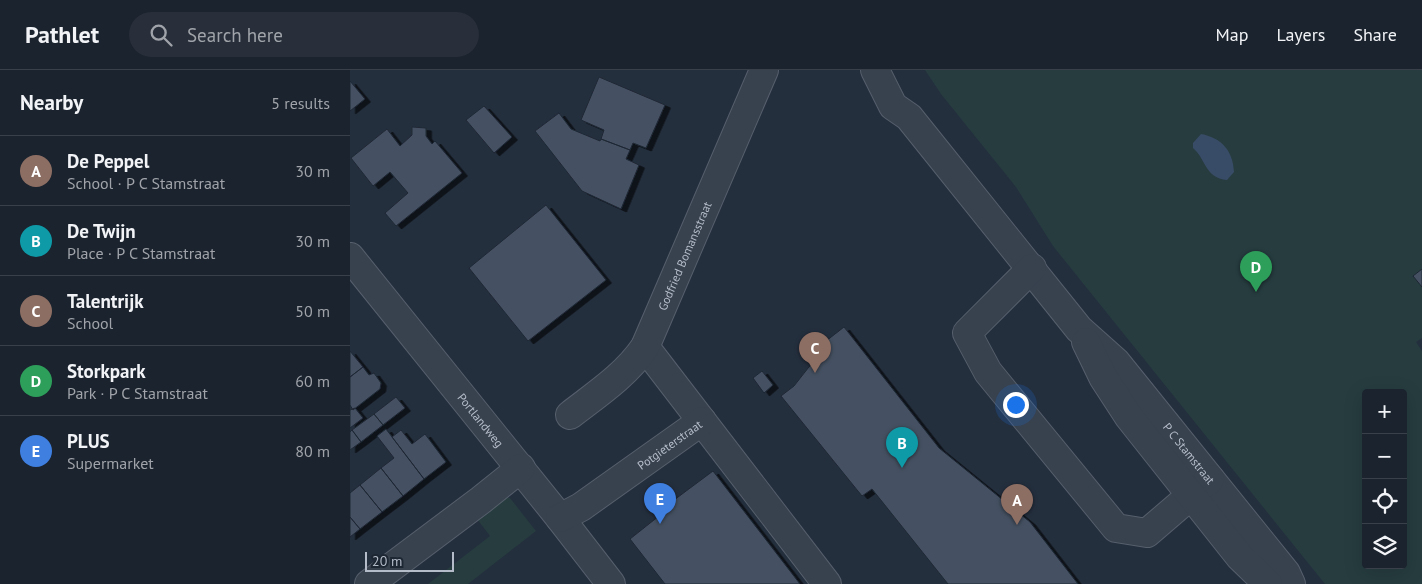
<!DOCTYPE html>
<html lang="en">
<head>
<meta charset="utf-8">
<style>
  :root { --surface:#1b232e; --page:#282f3a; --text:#f1f3f6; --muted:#a0a4aa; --line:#39404a; --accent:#8bbbb9 }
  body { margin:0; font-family:"PT Sans",sans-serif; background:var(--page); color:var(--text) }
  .controls { position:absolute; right:15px; bottom:15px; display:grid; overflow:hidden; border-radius:5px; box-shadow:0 5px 20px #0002 }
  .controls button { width:45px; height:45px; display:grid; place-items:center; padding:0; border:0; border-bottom:1px solid var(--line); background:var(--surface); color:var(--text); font:25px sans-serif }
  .scale { position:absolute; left:15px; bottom:12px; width:89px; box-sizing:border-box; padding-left:5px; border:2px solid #b4bcc9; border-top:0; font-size:14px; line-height:18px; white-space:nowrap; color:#b4bcc9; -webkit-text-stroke:4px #1d2633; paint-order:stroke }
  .you { position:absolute; left:665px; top:334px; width:18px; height:18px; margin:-12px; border:4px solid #fff; border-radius:50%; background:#1a73e8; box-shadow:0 0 0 8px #1a73e833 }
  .badge { display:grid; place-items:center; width:32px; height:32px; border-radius:50%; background:var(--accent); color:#fff; font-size:16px; font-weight:700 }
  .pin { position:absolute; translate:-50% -41px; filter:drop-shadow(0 1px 2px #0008) }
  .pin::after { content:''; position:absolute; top:26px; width:18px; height:15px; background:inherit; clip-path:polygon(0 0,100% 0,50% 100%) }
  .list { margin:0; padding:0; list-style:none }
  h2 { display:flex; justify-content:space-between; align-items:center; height:65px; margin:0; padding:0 20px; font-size:21px }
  h2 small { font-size:16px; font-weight:400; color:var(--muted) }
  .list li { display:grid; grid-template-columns:32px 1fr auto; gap:15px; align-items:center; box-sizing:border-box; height:70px; padding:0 20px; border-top:1px solid var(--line) }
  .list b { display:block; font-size:19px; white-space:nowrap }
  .list p { margin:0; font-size:16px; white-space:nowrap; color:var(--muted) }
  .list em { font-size:16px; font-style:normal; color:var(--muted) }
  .icon { flex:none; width:28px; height:28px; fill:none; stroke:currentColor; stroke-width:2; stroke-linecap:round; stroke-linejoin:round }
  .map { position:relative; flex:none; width:1072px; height:514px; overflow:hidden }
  header { display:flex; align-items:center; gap:30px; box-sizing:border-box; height:70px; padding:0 25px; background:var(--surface); border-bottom:1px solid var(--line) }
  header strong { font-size:24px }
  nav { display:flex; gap:28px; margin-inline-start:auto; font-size:18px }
  .search { width:350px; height:45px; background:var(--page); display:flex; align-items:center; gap:12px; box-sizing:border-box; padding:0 18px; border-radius:28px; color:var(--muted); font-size:19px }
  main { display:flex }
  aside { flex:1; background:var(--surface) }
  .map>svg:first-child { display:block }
  .green { fill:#263c3f; fill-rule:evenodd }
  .water { fill:#394c67 }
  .building { fill:#455162; stroke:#1f2835; filter:url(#shadow) }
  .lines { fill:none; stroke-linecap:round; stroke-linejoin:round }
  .minor-casing { stroke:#565f6c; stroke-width:30 }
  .minor { stroke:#38414e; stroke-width:28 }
  .labels { text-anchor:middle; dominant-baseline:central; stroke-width:4.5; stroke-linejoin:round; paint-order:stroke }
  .street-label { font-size:12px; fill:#b4bcc9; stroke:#1d2633 }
</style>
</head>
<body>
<header>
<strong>Pathlet</strong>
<div class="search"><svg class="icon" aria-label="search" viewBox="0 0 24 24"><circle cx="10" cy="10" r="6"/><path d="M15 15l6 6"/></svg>Search here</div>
<nav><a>Map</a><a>Layers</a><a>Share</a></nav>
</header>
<main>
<aside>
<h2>Nearby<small>5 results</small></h2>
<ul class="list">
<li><span class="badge" style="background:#8d6e63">A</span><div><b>De Peppel</b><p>School · P C Stamstraat</p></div><em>30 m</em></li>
<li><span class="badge" style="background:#0f9aa8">B</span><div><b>De Twijn</b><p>Place · P C Stamstraat</p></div><em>30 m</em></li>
<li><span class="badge" style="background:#8d6e63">C</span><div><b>Talentrijk</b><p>School</p></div><em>50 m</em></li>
<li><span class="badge" style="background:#2e9e5b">D</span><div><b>Storkpark</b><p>Park · P C Stamstraat</p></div><em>60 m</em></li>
<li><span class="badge" style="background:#3f7fe0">E</span><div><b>PLUS</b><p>Supermarket</p></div><em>80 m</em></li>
</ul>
</aside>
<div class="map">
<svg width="1072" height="514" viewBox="0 0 1072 514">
  <defs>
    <filter id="shadow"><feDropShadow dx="5.5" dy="3" stdDeviation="0" flood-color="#0009"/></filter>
  </defs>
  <rect width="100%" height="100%" fill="#242f3e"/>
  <path class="green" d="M 575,0 L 1072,0 L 1072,268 L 1066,272 L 1072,281 L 1072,514 L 975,514 L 703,176 L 666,117 L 591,24 ZM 1016,323 L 1053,323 L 1053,495 L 1016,495 Z
    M 155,428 L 160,428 L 186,461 L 118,514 L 78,514 L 140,466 L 127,449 Z"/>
  <path class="water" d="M 851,64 C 872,68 883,81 884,102 L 877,110 C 855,108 856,89 843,78 L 843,73 Z"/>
  <path class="building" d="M 249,7 L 315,35 L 296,78 L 283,73 L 280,80 L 251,69 L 254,60 L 231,50 Z
    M 0,11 L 15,29 L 0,41 Z
    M 134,36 L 162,67 L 144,83 L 116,50 Z
    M 209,43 L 221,59 L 250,71 L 251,69 L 280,80 L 276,89 L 289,95 L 271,139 L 232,121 L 185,61 Z
    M 62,57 L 76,58 L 76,66 L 82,74 L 85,71 L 112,103 L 46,156 L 35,143 L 58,123 L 40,102 L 23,116 L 1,88 L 37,59 L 50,76 L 62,65 Z
    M 196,135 L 256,210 L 178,271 L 119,198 Z
    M 1072,199 L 1072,217 L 1063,206 Z
    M 494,257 L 589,378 L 680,452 L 728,514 L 598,514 L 522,419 L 512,426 L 431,326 L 444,316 L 466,288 L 462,282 Z
    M 0,281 L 13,297 L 0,307 Z
    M 13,297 L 19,305 L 24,303 L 31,313 L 30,319 L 3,340 L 0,335 L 0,307 Z
    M 412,301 L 423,315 L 414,323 L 403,308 Z
    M 46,327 L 55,338 L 33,355 L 24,344 Z
    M 5,338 L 13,348 L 0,358 L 0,340 Z
    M 24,344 L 33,355 L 11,372 L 2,360 Z
    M 36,359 L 74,409 L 53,426 L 31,398 L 44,388 L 27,366 Z
    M 2,360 L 11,372 L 0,380 L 0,362 Z
    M 51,360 L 62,374 L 75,364 L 96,392 L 74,409 L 42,367 Z
    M 31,398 L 53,426 L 32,442 L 10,415 Z
    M 363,401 L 450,514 L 315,514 L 280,469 L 314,442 L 312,439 Z
    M 10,415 L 32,442 L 10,459 L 0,447 L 0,423 Z
    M 0,447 L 10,459 L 0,467 Z"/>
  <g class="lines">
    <g class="minor-casing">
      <g id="minor">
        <path id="s1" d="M 525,0 L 543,36 L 559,47 L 729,259 L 766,292 L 936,503 L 941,514"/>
        <path id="s2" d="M 0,187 L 210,448 L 261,514"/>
        <path d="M 682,198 L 617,263 L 638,302 L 766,458 L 797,463 L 860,409"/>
        <path d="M 736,272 L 753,307 L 779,347 L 890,487 L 918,514"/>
        <path d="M 295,277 L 477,514"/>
        <path id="s3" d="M 220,345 C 247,324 275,306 295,277 L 414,0"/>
        <path id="s4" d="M 210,448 L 231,437 L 352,351"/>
        <path d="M 19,514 L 131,430 L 171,398"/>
      </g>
    </g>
    <use href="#minor" class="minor"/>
  </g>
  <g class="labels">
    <g class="street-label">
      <text stroke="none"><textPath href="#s3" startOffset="201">Godfried Bomansstraat</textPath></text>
      <text stroke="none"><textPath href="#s2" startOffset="209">Portlandweg</textPath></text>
      <text stroke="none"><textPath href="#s4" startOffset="132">Potgieterstraat</textPath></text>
      <text stroke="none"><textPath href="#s1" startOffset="498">P C Stamstraat</textPath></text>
    </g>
  </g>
</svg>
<div class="controls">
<button>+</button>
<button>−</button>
<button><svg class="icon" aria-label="locate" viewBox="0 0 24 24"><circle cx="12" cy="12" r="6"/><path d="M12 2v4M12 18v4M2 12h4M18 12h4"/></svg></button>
<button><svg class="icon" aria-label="layers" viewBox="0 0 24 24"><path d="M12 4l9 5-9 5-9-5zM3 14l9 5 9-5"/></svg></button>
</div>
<div class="scale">20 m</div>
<div class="you"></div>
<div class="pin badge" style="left:667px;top:455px;background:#8d6e63">A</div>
<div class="pin badge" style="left:552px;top:398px;background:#0f9aa8">B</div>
<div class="pin badge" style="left:465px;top:303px;background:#8d6e63">C</div>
<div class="pin badge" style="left:906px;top:222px;background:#2e9e5b">D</div>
<div class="pin badge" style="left:310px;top:454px;background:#3f7fe0">E</div>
</div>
</main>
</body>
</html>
